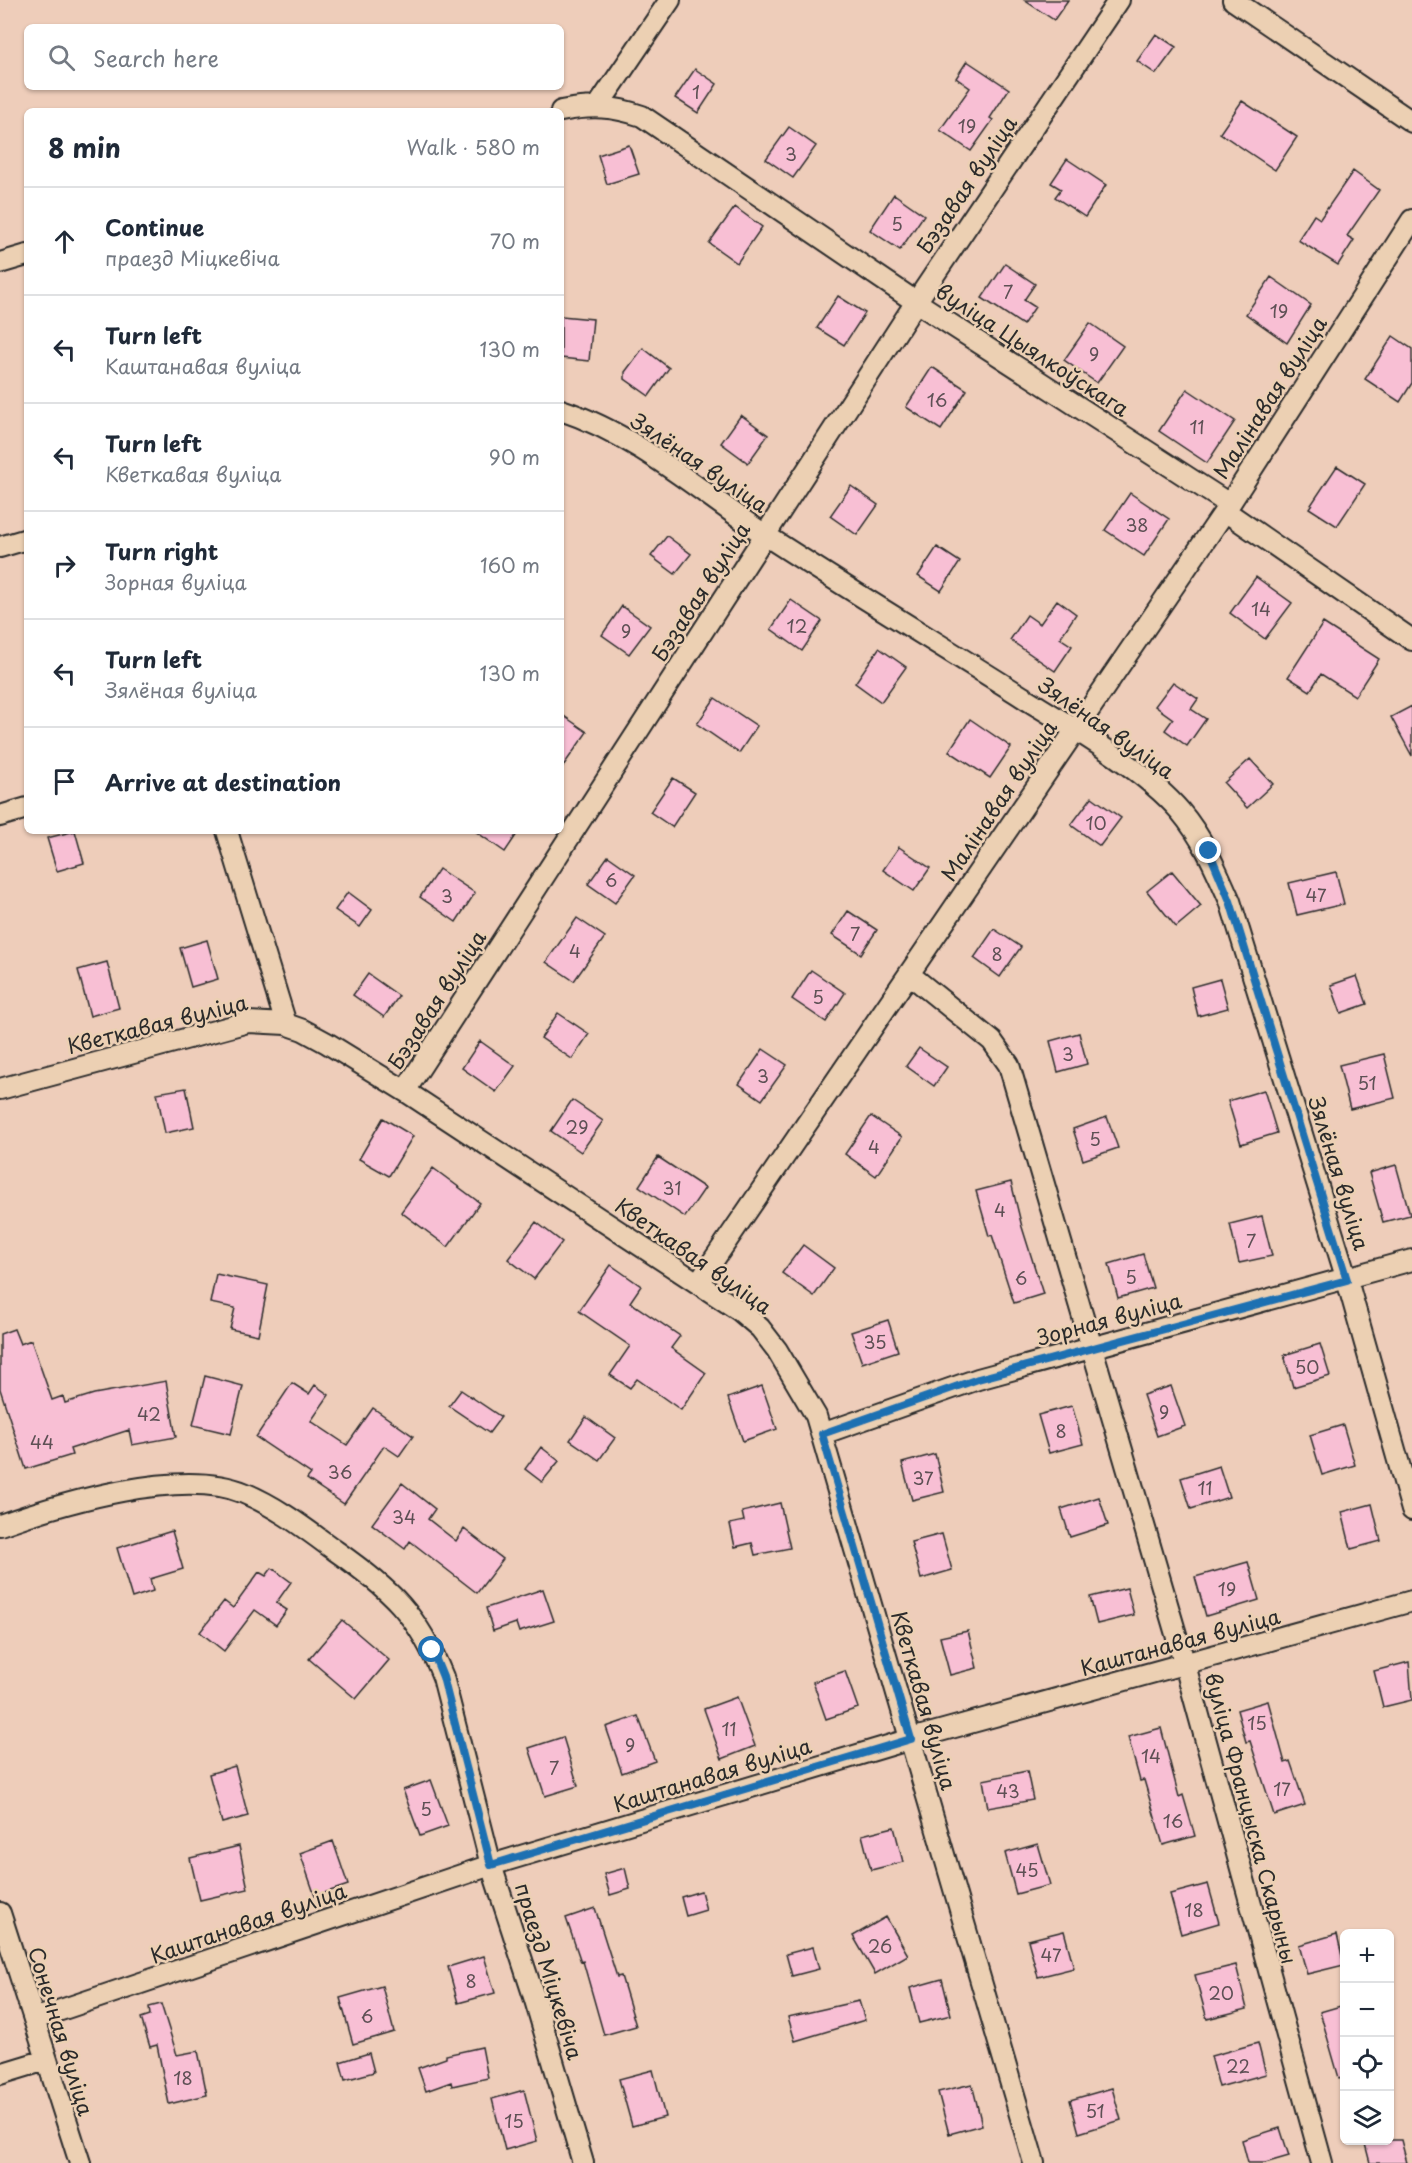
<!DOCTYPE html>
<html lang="en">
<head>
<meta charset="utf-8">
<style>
  :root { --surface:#fff; --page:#f6f6f7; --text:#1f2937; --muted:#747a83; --line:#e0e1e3 }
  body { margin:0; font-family:"Playpen Sans",sans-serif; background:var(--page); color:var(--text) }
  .controls { position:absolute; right:18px; bottom:18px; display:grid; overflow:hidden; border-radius:9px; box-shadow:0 2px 4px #0004 }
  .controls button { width:54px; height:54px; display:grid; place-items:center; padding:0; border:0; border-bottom:2px solid var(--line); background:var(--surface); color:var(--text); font:30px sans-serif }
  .stop { position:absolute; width:18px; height:18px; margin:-14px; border:4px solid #1f6fb2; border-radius:50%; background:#fff }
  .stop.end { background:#1f6fb2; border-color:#fff; box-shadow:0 2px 6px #0008 }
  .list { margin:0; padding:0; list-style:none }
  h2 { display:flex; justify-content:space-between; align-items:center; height:78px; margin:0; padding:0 24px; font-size:26px }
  h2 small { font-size:20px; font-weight:400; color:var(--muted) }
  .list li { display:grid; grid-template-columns:39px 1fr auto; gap:18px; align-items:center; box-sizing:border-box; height:108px; padding:0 24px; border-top:2px solid var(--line) }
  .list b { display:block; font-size:22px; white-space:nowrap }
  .list p { margin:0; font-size:20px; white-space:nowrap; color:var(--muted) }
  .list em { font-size:20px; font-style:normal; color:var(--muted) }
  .icon { flex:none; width:33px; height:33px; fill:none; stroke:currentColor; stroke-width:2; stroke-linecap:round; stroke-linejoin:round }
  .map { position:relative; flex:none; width:1412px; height:2163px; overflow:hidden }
  .search { position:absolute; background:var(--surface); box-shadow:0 2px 4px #0004; left:24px; top:24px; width:540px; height:66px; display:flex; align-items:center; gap:15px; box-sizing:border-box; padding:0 21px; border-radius:9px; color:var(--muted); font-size:22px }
  .panel { position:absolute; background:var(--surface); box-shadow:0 2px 4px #0004; left:24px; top:108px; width:540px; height:726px; border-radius:9px }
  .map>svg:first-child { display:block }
  .building { fill:#f8bfd4; stroke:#2b2b2b; stroke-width:1.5 }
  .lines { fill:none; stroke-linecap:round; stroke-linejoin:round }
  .street-casing { stroke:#2b2b2b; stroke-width:24 }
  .street { stroke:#ecd0b3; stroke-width:20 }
  .route { stroke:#1f6fb2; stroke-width:8 }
  .labels { text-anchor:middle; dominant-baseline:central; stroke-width:5; stroke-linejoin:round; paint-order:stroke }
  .number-label { font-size:18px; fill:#5e5055 }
  .street-label { font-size:21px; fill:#2b2b2b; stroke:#ecd0b3 }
</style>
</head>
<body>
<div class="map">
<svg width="1412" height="2163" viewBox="0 0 1412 2163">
  <rect width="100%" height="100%" fill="#eecdba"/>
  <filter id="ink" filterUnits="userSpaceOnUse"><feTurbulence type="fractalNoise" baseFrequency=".0167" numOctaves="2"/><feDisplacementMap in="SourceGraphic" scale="12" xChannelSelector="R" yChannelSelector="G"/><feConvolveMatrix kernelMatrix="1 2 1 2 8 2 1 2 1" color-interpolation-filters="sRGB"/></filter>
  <g filter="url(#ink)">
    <path class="building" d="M 1024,0 L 1068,0 L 1054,20 Z
      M 1156,34 L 1176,47 L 1156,74 L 1137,61 Z
      M 967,61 L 1009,89 L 990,118 L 993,120 L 971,151 L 940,130 L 970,88 L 956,78 Z
      M 695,69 L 717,84 L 698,113 L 675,98 Z
      M 1242,101 L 1297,137 L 1275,170 L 1220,133 Z
      M 789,127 L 816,146 L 793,178 L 766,159 Z
      M 629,145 L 639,174 L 607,184 L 598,155 Z
      M 1067,159 L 1106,185 L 1085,217 L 1055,197 L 1061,189 L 1051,183 Z
      M 1353,171 L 1379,190 L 1347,236 L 1354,240 L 1338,265 L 1298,240 L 1314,215 L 1320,219 Z
      M 894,194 L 924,215 L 900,250 L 870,230 Z
      M 735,207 L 762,227 L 737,263 L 709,243 Z
      M 1005,264 L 1035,284 L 1024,300 L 1035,307 L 1023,325 L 982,298 Z
      M 1271,277 L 1311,305 L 1287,343 L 1246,314 Z
      M 838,296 L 865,313 L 844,345 L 817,328 Z
      M 561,316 L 593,319 L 589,361 L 561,358 Z
      M 1090,323 L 1123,346 L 1097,383 L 1064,360 Z
      M 1393,336 L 1412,349 L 1412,383 L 1400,402 L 1365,379 Z
      M 643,348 L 669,368 L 649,396 L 625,379 L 625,372 Z
      M 932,367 L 967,390 L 941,430 L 906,407 Z
      M 1187,389 L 1235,421 L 1207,463 L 1159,431 Z
      M 741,415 L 768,435 L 748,463 L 721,443 Z
      M 1337,466 L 1365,484 L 1337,526 L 1309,508 Z
      M 851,486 L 878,505 L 857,535 L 830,516 Z
      M 1130,493 L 1169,519 L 1144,556 L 1105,530 Z
      M 667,536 L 691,554 L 675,574 L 651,556 Z
      M 937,547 L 960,562 L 941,591 L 918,576 Z
      M 1256,577 L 1292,603 L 1265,639 L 1230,613 Z
      M 791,600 L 822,621 L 802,651 L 771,629 Z
      M 1057,600 L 1076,614 L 1060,638 L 1072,646 L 1055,671 L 1010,640 L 1027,615 L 1040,624 Z
      M 622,606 L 650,626 L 629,654 L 602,635 Z
      M 1323,623 L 1379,659 L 1355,696 L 1321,674 L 1310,691 L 1288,677 Z
      M 879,648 L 906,667 L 881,702 L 855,683 Z
      M 1173,682 L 1198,699 L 1191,709 L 1206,719 L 1187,746 L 1165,730 L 1173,719 L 1155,706 Z
      M 715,698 L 757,726 L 739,753 L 697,724 Z
      M 1412,706 L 1412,756 L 1391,717 Z
      M 561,714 L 587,732 L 561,769 Z
      M 970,719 L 1011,747 L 990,778 L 949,751 Z
      M 1250,759 L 1273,784 L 1247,808 L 1224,783 Z
      M 673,778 L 695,792 L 672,827 L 650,812 Z
      M 1092,797 L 1121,818 L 1100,846 L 1071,825 Z
      M 75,831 L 84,863 L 57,871 L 47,838 Z
      M 475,831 L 519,831 L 505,852 Z
      M 899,847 L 930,868 L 914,891 L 883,870 Z
      M 608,856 L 635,875 L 615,903 L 588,884 Z
      M 439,869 L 475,893 L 456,922 L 420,897 Z
      M 1172,871 L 1201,906 L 1176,927 L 1147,891 Z
      M 1336,872 L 1344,904 L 1297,915 L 1289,883 Z
      M 348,892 L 372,910 L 360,927 L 335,910 Z
      M 848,911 L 877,930 L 861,954 L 832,935 Z
      M 577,918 L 605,937 L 574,981 L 546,962 Z
      M 994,929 L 1021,947 L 1000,977 L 974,958 Z
      M 207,940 L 218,979 L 191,987 L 180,948 Z
      M 107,962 L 119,1008 L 90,1016 L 78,970 Z
      M 811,970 L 845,993 L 826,1022 L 792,999 Z
      M 368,974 L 399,996 L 384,1017 L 353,995 Z
      M 1357,976 L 1367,1004 L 1341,1013 L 1331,985 Z
      M 1220,979 L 1228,1008 L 1198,1016 L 1191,987 Z
      M 558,1013 L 589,1034 L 572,1059 L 541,1038 Z
      M 1079,1033 L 1087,1064 L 1058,1072 L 1050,1041 Z
      M 480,1041 L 515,1066 L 496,1092 L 462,1068 Z
      M 919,1048 L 947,1067 L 934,1086 L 906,1066 Z
      M 763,1049 L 787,1065 L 762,1100 L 739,1084 Z
      M 1384,1054 L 1395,1098 L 1350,1109 L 1339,1065 Z
      M 186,1088 L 194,1127 L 165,1133 L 157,1093 Z
      M 1264,1090 L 1277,1133 L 1241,1144 L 1228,1101 Z
      M 572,1100 L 603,1121 L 581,1152 L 551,1131 Z
      M 871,1116 L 902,1137 L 876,1176 L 845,1154 Z
      M 1107,1117 L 1118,1148 L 1083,1160 L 1073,1129 Z
      M 383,1118 L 413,1136 L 389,1176 L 359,1159 Z
      M 658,1157 L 705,1188 L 685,1217 L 639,1186 Z
      M 1396,1165 L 1410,1215 L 1383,1222 L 1369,1173 Z
      M 433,1168 L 480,1203 L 448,1247 L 401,1212 Z
      M 1011,1182 L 1022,1227 L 1043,1294 L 1014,1303 L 992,1235 L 989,1236 L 976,1191 Z
      M 1262,1216 L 1272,1256 L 1239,1263 L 1230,1224 Z
      M 536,1222 L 562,1242 L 534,1279 L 508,1259 Z
      M 803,1245 L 834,1268 L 814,1296 L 782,1273 Z
      M 1143,1254 L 1153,1288 L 1118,1298 L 1109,1264 Z
      M 611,1265 L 641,1286 L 630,1302 L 680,1336 L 671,1348 L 706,1373 L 681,1410 L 637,1379 L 630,1388 L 610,1375 L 630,1346 L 579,1311 Z
      M 216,1274 L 268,1285 L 258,1335 L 230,1329 L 235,1308 L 210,1303 Z
      M 888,1320 L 898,1351 L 862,1363 L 851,1332 Z
      M 14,1329 L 20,1344 L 31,1340 L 52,1400 L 63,1396 L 65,1403 L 94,1394 L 166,1381 L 176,1437 L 132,1445 L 129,1430 L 70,1449 L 72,1455 L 26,1469 L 0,1389 L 0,1334 Z
      M 1320,1344 L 1330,1376 L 1293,1387 L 1284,1355 Z
      M 205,1376 L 243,1386 L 231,1434 L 193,1425 Z
      M 292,1383 L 309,1394 L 315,1385 L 329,1395 L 311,1421 L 347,1445 L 373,1408 L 413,1436 L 399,1456 L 384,1446 L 344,1504 L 307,1479 L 311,1474 L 256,1437 Z
      M 762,1386 L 777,1429 L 743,1441 L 728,1398 Z
      M 1171,1386 L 1185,1426 L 1157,1436 L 1143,1395 Z
      M 461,1390 L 501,1417 L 489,1433 L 449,1406 Z
      M 1072,1406 L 1083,1444 L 1049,1453 L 1038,1415 Z
      M 586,1417 L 615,1438 L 599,1460 L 570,1440 Z
      M 1343,1425 L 1355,1465 L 1322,1475 L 1310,1435 Z
      M 541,1447 L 559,1461 L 542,1482 L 525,1469 Z
      M 935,1454 L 944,1492 L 912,1500 L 902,1463 Z
      M 1219,1466 L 1229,1497 L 1191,1509 L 1181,1478 Z
      M 402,1483 L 435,1509 L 428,1519 L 456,1541 L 464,1529 L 503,1559 L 477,1593 L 410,1541 L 405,1549 L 372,1524 Z
      M 1099,1497 L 1108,1525 L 1070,1537 L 1061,1509 Z
      M 780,1503 L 790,1548 L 755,1555 L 752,1543 L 735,1547 L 730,1524 L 744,1521 L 742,1512 Z
      M 1372,1504 L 1381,1541 L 1351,1549 L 1342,1512 Z
      M 172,1531 L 183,1569 L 150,1579 L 153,1591 L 132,1598 L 117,1548 Z
      M 942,1534 L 952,1570 L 921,1579 L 911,1542 Z
      M 1248,1562 L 1259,1600 L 1206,1616 L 1195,1577 Z
      M 272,1568 L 291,1582 L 276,1603 L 287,1610 L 276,1625 L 255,1610 L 224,1651 L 200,1632 L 224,1601 L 233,1608 L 259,1572 L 266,1576 Z
      M 1127,1588 L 1134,1615 L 1097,1624 L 1090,1597 Z
      M 543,1589 L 554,1621 L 519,1632 L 516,1623 L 493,1631 L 486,1608 Z
      M 342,1620 L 389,1660 L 356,1699 L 309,1659 Z
      M 968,1631 L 977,1668 L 950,1675 L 940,1637 Z
      M 1409,1662 L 1412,1700 L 1383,1707 L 1374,1671 Z
      M 845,1671 L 858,1708 L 826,1719 L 813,1682 Z
      M 737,1697 L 755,1746 L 722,1759 L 704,1709 Z
      M 1268,1701 L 1285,1763 L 1290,1761 L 1305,1805 L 1274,1815 L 1250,1741 L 1246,1742 L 1237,1710 Z
      M 638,1716 L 655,1761 L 622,1773 L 606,1727 Z
      M 1161,1728 L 1179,1797 L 1183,1795 L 1195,1836 L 1163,1845 L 1144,1780 L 1140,1781 L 1128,1737 Z
      M 563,1737 L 578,1786 L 545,1796 L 529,1748 Z
      M 235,1766 L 248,1816 L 222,1823 L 209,1774 Z
      M 1027,1771 L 1033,1800 L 988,1808 L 983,1780 Z
      M 431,1780 L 448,1826 L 420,1836 L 403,1790 Z
      M 894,1827 L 903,1862 L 871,1870 L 862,1835 Z
      M 333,1841 L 348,1885 L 315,1896 L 300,1853 Z
      M 1038,1844 L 1050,1885 L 1016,1894 L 1005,1853 Z
      M 239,1846 L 248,1889 L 200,1900 L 190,1858 Z
      M 625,1868 L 630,1889 L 610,1895 L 604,1874 Z
      M 1208,1884 L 1219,1923 L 1181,1934 L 1170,1894 Z
      M 701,1891 L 706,1910 L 686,1916 L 681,1897 Z
      M 595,1908 L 617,1977 L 621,1976 L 636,2026 L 604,2035 L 583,1961 L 581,1962 L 566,1918 Z
      M 886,1917 L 908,1955 L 875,1974 L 853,1936 Z
      M 1064,1931 L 1074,1968 L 1038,1977 L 1028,1940 Z
      M 1337,1934 L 1344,1965 L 1307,1974 L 1299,1945 Z
      M 813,1947 L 819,1969 L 792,1976 L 786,1954 Z
      M 484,1956 L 495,1993 L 458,2003 L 448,1967 Z
      M 1236,1965 L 1247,2009 L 1207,2019 L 1195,1975 Z
      M 942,1979 L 951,2015 L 919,2023 L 910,1988 Z
      M 382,1986 L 394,2032 L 353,2044 L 340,1998 Z
      M 859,2001 L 865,2020 L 795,2041 L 788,2017 Z
      M 161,2004 L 177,2055 L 198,2051 L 207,2095 L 169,2104 L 157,2045 L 150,2047 L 141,2018 L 150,2015 L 149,2007 Z
      M 1344,2005 L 1344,2077 L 1339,2078 L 1320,2012 Z
      M 1258,2043 L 1266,2074 L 1219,2087 L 1211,2056 Z
      M 482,2047 L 488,2078 L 452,2086 L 451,2082 L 426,2091 L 418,2068 L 446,2058 L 446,2055 Z
      M 369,2053 L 374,2072 L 345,2080 L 340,2062 Z
      M 653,2070 L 665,2117 L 632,2126 L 619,2079 Z
      M 972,2084 L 982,2125 L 949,2134 L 938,2092 Z
      M 1112,2088 L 1121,2120 L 1079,2133 L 1070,2100 Z
      M 524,2090 L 537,2141 L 505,2150 L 492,2099 Z
      M 1280,2128 L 1289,2156 L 1265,2163 L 1248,2163 L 1242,2140 Z
      M 1364,2140 L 1401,2140 L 1407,2163 L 1370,2163 Z"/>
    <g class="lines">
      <g class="street-casing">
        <path id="street" d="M 1233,0 L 1412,122
          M 598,106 L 670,0
          M 561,111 C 591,105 613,106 642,116 L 916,302 L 1229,504
          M 0,263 L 27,255
          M 561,410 C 637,435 699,491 765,535 C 851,591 939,644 1026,699 C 1073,728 1145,770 1180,811 C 1203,838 1216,869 1230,901 L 1347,1280 L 1412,1510
          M 1225,511 L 1412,640
          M 0,547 L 27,539
          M 0,816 L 27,808
          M 227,831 L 286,1024
          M 909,974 L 992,1041 L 1009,1065 L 1185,1665 L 1322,2163
          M 0,1089 L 248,1022 L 286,1024 L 303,1030 L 327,1043 L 405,1091 L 740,1311 L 760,1328 L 777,1350 L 816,1416 L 1034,2163
          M 405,1091 L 916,302 L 1119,0
          M 698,1283 L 1225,511 L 1412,220
          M 822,1434 L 978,1379 L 1412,1260
          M 0,1525 C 62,1503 182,1467 244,1493 C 278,1507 307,1530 336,1551 C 390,1589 418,1614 443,1677 L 491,1865 L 535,2000 L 583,2163
          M 0,1913 L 80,2163
          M 34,2019 L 491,1865 L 911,1739 L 1412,1601
          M 0,2074 L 46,2060"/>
      </g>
      <use href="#street" class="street"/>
    </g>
  </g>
  <g class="lines" filter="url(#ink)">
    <path class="route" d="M 432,1650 L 443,1677 L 491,1865 L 911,1739 L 822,1434 L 978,1379 L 1347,1280 L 1230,901 L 1209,851"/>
  </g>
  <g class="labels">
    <g class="number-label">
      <text x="696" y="91">1</text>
      <text x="967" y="125">19</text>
      <text x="791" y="153">3</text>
      <text x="897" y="223">5</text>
      <text x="1008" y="291">7</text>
      <text x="1279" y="310">19</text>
      <text x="1094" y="353">9</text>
      <text x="937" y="399">16</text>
      <text x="1197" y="426">11</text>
      <text x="1137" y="524">38</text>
      <text x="1261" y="608">14</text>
      <text x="797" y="625">12</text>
      <text x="626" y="630">9</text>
      <text x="1096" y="822">10</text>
      <text x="611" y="879">6</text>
      <text x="1316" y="894">47</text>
      <text x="447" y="895">3</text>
      <text x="855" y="933">7</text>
      <text x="575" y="950">4</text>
      <text x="997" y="953">8</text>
      <text x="818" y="996">5</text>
      <text x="1068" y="1053">3</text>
      <text x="763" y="1075">3</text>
      <text x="1367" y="1082">51</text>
      <text x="577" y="1126">29</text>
      <text x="1095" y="1138">5</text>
      <text x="874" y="1146">4</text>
      <text x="672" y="1187">31</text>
      <text x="1000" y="1209">4</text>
      <text x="1251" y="1240">7</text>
      <text x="1131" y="1276">5</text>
      <text x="1021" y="1277">6</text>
      <text x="875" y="1341">35</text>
      <text x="1307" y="1366">50</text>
      <text x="1164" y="1411">9</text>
      <text x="149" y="1413">42</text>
      <text x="1061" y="1430">8</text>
      <text x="42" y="1441">44</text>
      <text x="340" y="1471">36</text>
      <text x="923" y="1477">37</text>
      <text x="1205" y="1487">11</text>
      <text x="404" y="1516">34</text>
      <text x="1227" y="1588">19</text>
      <text x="1257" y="1722">15</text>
      <text x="729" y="1728">11</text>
      <text x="630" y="1744">9</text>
      <text x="1151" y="1755">14</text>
      <text x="554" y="1767">7</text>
      <text x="1282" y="1788">17</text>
      <text x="1008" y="1790">43</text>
      <text x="426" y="1808">5</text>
      <text x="1173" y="1820">16</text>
      <text x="1027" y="1869">45</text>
      <text x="1194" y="1909">18</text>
      <text x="880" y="1945">26</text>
      <text x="1051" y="1954">47</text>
      <text x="471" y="1980">8</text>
      <text x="1221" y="1992">20</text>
      <text x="367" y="2015">6</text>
      <text x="1238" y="2065">22</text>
      <text x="183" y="2077">18</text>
      <text x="1095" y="2110">51</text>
      <text x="514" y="2120">15</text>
    </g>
    <g class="street-label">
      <text transform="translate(966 184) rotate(-56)">Бэзавая вуліца</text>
      <text transform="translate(1033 349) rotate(33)">вуліца Цыялкоўскага</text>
      <text transform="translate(1269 397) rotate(-57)">Малінавая вуліца</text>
      <text transform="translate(700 462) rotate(34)">Зялёная вуліца</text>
      <text transform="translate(700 591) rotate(-57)">Бэзавая вуліца</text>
      <text transform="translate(1107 727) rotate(35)">Зялёная вуліца</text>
      <text transform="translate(998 800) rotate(-56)">Малінавая вуліца</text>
      <text transform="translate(436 999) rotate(-57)">Бэзавая вуліца</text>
      <text transform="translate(157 1023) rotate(-14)">Кветкавая вуліца</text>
      <text transform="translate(1340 1173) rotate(73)">Зялёная вуліца</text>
      <text transform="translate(694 1255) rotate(35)">Кветкавая вуліца</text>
      <text transform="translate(1109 1318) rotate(-15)">Зорная вуліца</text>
      <text transform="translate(1180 1641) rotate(-15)">Каштанавая вуліца</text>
      <text transform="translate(925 1700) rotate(74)">Кветкавая вуліца</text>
      <text transform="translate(712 1774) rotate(-17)">Каштанавая вуліца</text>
      <text transform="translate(1252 1818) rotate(75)">вуліца Францыска Скарыны</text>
      <text transform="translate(248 1922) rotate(-19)">Каштанавая вуліца</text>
      <text transform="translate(550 1971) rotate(73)">праезд Міцкевіча</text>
      <text transform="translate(62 2031) rotate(73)">Сонечная вуліца</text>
    </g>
  </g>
</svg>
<div class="controls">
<button>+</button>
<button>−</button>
<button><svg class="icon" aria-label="locate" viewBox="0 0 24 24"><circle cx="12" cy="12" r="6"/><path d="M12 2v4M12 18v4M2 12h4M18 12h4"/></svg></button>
<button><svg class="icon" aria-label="layers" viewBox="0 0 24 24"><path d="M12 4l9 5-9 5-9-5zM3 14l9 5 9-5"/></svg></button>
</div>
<div class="stop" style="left:432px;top:1650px"></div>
<div class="stop end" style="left:1209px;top:851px"></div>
<div class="search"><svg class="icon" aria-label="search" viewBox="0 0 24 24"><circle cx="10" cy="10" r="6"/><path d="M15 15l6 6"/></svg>Search here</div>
<section class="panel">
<h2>8 min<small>Walk · 580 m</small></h2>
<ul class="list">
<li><svg class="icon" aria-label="ahead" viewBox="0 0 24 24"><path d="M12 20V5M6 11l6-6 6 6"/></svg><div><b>Continue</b><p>праезд Міцкевіча</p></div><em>70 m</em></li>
<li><svg class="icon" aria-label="left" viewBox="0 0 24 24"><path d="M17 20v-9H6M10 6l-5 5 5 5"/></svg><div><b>Turn left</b><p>Каштанавая вуліца</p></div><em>130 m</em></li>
<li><svg class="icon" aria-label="left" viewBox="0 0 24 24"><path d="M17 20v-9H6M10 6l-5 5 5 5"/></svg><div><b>Turn left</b><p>Кветкавая вуліца</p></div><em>90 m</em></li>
<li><svg class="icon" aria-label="right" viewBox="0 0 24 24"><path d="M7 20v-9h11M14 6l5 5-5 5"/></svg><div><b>Turn right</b><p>Зорная вуліца</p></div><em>160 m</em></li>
<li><svg class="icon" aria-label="left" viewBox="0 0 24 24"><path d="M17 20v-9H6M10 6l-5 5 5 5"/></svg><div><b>Turn left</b><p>Зялёная вуліца</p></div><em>130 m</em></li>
<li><svg class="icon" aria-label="arrive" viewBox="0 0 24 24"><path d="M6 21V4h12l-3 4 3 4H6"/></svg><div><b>Arrive at destination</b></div></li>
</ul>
</section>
</div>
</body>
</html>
